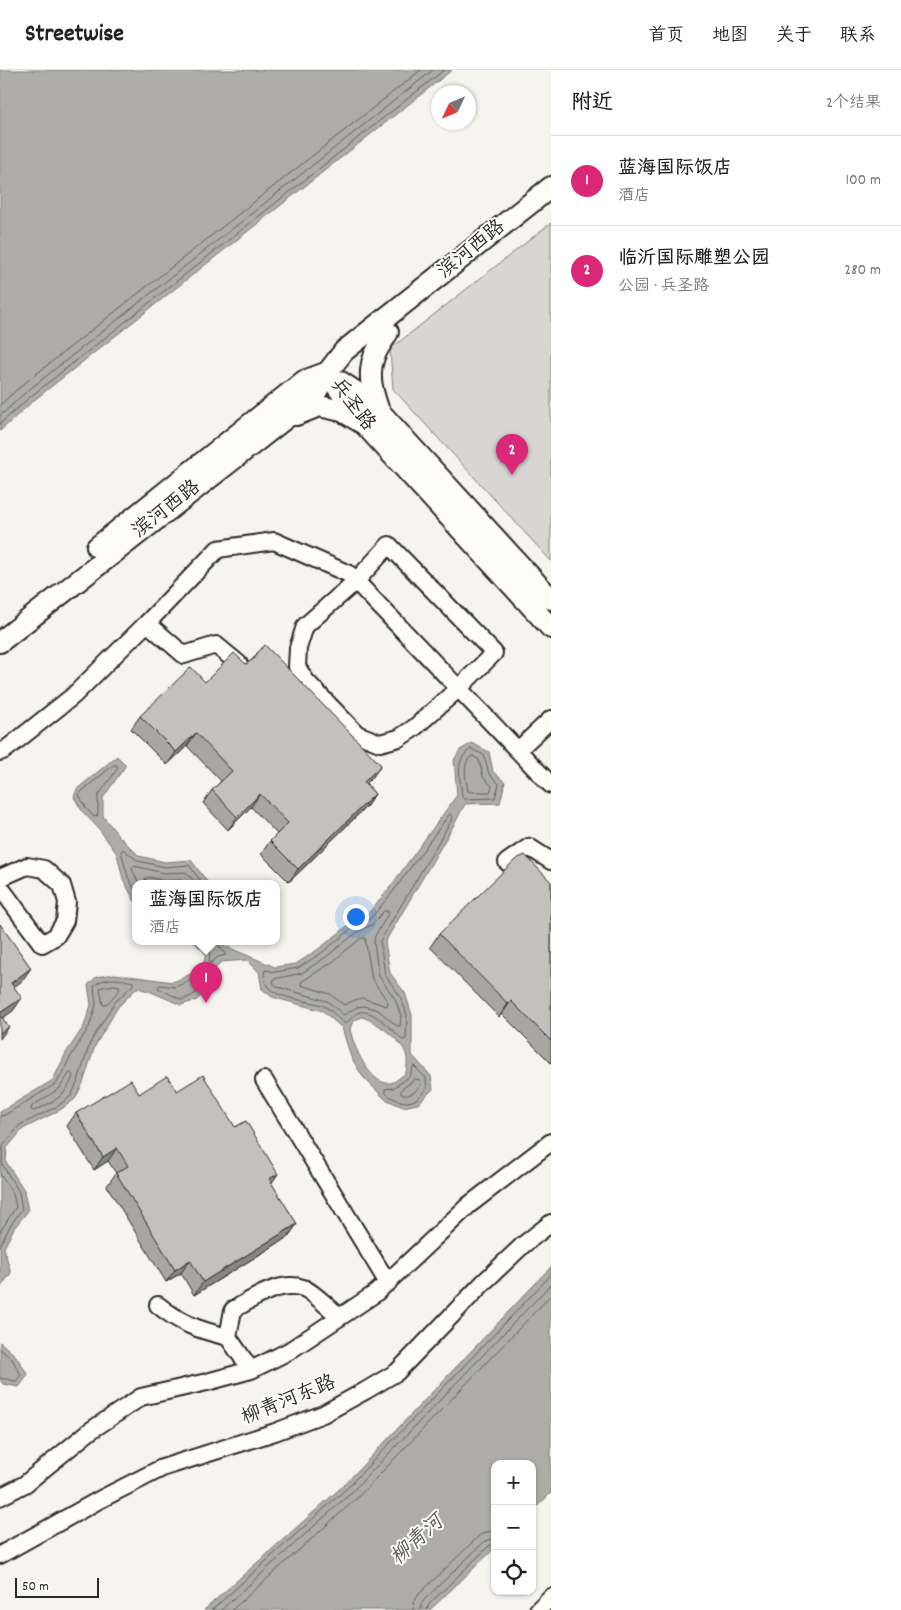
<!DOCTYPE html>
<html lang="zh">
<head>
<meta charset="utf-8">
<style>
  :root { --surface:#fff; --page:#f2f2f2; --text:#222; --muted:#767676; --line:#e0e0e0; --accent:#db2777 }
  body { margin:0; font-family:Dekko,"LXGW WenKai TC",sans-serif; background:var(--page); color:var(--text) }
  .controls { position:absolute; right:15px; bottom:15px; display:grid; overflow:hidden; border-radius:10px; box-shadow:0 1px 4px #0004 }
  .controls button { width:45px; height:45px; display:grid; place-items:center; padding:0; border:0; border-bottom:1px solid var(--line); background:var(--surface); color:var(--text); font:25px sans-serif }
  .compass { position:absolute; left:431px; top:15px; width:45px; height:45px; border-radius:50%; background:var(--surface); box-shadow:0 1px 4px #0004; rotate:226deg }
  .scale { position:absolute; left:15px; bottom:12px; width:84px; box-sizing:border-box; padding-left:5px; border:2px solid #2b2b2b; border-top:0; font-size:14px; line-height:18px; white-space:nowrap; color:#2b2b2b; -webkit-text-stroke:4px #fdfcf7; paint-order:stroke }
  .you { position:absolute; left:355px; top:846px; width:18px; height:18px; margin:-12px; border:4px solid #fff; border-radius:50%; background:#1a73e8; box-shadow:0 0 0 8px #1a73e833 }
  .badge { display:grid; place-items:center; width:32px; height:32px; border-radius:50%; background:var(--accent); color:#fff; font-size:16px; font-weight:700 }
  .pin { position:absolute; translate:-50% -41px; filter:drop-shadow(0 1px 2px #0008) }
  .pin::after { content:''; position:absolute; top:26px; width:18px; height:15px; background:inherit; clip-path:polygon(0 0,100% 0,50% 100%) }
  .popup { position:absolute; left:132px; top:810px; width:148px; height:65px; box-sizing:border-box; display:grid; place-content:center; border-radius:10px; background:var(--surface); filter:drop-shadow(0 1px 4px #0005); font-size:16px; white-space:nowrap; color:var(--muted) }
  .popup b { font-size:19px; color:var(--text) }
  .popup::after { content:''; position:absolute; left:50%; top:100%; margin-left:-10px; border:10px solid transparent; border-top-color:var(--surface) }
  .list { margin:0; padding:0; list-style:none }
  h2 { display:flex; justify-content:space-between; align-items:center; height:65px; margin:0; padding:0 20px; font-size:21px }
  h2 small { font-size:16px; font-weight:400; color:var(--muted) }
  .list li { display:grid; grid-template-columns:32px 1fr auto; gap:15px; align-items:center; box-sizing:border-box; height:90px; padding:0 20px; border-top:1px solid var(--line) }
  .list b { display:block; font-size:19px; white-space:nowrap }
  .list p { margin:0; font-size:16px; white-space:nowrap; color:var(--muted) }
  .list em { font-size:16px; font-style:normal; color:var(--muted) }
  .icon { flex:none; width:28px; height:28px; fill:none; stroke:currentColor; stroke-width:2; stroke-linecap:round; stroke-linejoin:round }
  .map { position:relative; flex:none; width:551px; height:1540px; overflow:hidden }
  header { display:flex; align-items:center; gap:30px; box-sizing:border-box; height:70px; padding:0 25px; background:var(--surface); border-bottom:1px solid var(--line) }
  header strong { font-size:24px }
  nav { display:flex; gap:28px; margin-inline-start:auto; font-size:18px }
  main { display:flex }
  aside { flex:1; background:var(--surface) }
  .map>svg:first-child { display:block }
  .green { fill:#d7d6d2; stroke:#81807e }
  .water { fill:#adaca9; stroke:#797877; fill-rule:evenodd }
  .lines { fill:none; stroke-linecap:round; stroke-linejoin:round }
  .shore { stroke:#5f5f5d; stroke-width:1 }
  .minor-casing { stroke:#2b2b2b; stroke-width:20 }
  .major-casing { stroke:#2b2b2b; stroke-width:24 }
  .minor { stroke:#fdfcf7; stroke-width:16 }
  .major { stroke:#fdfcf7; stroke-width:20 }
  .wall { fill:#a7a6a3; stroke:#2b2b2b }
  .shaded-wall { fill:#888785; stroke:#2b2b2b }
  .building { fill:#c2c1be; stroke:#2b2b2b }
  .labels { text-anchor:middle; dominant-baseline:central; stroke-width:4; stroke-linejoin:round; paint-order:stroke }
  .street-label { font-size:20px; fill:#2b2b2b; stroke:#fdfcf7 }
  .water-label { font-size:21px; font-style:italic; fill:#585857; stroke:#fdfcf7 }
</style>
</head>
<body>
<header>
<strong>Streetwise</strong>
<nav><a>首页</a><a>地图</a><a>关于</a><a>联系</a></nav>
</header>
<main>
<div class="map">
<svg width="551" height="1540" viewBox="0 0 551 1540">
  <rect width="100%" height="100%" fill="#f5f4ef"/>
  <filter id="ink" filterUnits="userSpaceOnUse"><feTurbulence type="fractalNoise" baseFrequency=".02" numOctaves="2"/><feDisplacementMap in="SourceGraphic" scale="10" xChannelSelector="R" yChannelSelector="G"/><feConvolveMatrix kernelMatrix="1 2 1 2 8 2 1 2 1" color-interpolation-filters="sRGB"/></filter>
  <g filter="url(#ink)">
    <path class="green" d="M 551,153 L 551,491 L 393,319 L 390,279 Z"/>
    <path class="water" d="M 0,0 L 452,0 L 33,331 L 0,361 Z
      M 472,673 L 489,682 L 493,702 L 505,712 L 500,733 L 465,734 L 455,753 L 385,872 L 390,903 L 405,923 L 412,945 L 412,985 L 431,1006 L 433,1019 L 418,1034 L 403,1037 L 385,1029 L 363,1007 L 351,987 L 342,958 L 323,941 L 272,927 L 262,919 L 259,902 L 247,890 L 221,892 L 210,905 L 207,919 L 197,930 L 181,935 L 149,921 L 137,918 L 118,937 L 95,976 L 83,1013 L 75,1029 L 60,1040 L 23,1059 L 7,1078 L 6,1092 L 24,1120 L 28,1141 L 14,1158 L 4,1178 L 11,1203 L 0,1218 L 0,1042 L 53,1010 L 66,983 L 84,956 L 91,935 L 88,915 L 96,907 L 115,904 L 173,912 L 202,899 L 206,884 L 194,872 L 223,872 L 225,876 L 275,897 L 296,894 L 320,878 L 350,854 L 367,845 L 388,820 L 457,725 L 454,690 L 460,680 ZM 362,947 C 375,951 402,970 406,984 C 408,990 407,996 406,1003 C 401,1006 395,1013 389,1013 C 370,1015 352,974 350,958 L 355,950 Z
      M 117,686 L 126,695 L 103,728 L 103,746 L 118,765 L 139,786 L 165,792 L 191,790 L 209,814 L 136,814 L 136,832 L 134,830 L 123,809 L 117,784 L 99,759 L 82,741 L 74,727 L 77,719 Z
      M 551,1197 L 551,1423 L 532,1441 L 532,1394 L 495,1394 L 495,1478 L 430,1540 L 204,1540 L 344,1415 Z
      M 0,1272 L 16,1286 L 28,1305 L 19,1317 L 3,1314 L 0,1309 Z"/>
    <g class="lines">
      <path class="shore" d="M 0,335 L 21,316 L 421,0
        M 0,346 L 26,322 L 433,0
        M 0,354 L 30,327 L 444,0
        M 471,679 L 484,685 L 489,704 L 499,714 L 495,728 L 464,729 L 462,727 C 461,709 453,690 471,679 Z
        M 473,686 L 479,690 L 483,707 L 492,716 L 490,722 L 470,722 L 468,721 C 466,710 461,690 473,686 Z
        M 114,695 L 117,695 L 118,698 L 98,726 L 98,745 L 94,747 L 86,738 L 79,725 L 81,722 Z
        M 450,744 L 452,747 L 451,751 L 380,871 L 385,905 L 400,926 L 407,945 L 406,969 L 403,970 C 394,962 374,939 360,942 C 353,944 350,951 345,954 C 338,949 332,940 324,936 C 305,928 257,930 265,900 L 276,902 L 298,898 L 323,882 L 352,858 L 370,849 L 392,823 Z
        M 139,814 L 132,799 L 134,796 L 164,803 L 186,802 L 196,814
        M 147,814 L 145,809 L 148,807 L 165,811 L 182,810 L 186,814
        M 136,822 L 128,807 L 121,781 L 123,779 L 138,791 L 165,797 L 189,795 L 203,814
        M 384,841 L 388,841 L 388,844 L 375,866 L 374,873 L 379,906 L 395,929 L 401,946 L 400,956 L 397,956 L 378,940 L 364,936 L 357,937 L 344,945 L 327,931 L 278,917 L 273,913 L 274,909 L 302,903 L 326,887 L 356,863 L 373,854 Z
        M 365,868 L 372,909 L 388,932 L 387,936 L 362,928 L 355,930 L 344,935 L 330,924 L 301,915 L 301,912 L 331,893 L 360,869 Z
        M 201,872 L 210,882 L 209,891 L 211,893 L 218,887 L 226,885 L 219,876 L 219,872
        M 201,905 L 204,907 C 202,921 195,925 182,930 L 158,918 L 160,915 L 175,917 Z
        M 115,915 L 119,916 L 120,919 L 106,935 L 103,935 L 100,918 Z
        M 414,996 L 426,1008 L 427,1018 C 424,1022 419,1028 415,1030 C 405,1035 391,1029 385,1022 L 385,1019 L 393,1018 L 409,1007 Z
        M 71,1003 L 73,1006 C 65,1028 54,1031 34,1041 L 31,1040 L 32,1036 L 59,1019 L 69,1004 Z
        M 416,1009 L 420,1010 L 421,1015 C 416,1021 410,1028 401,1024 L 401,1020 Z
        M 0,1046 L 5,1045 L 57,1013 L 71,986 L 89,957 L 96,935 L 94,916 C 104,906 121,909 133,912 L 133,915 L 114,933 L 90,973 L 78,1011 L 71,1026 L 58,1036 L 20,1055 L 3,1076 L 2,1094 L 19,1122 L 22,1139 L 10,1156 L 0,1176
        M 0,1104 L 13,1124 L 16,1137 L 0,1162
        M 0,1279 L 12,1289 L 21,1305 L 16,1311 L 0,1308
        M 212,1540 L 347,1418 L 551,1205
        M 221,1540 L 351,1423 L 551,1214
        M 232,1540 L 357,1428 L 551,1225
        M 413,1540 L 414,1532 L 419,1524 L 480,1465 L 487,1462 L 495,1461
        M 421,1540 L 421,1534 L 424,1530 L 485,1471 L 495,1468
        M 427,1540 L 429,1534 L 489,1476 L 495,1474"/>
      <g class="minor-casing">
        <path id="minor" d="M 389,475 L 494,583 L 459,618 L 414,658 L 399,668 L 380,673 L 357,664 L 306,611 L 297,597 L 298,578 L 305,556 L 356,511 Z
          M 147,553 L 184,585 L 216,575 L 239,594
          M 518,680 L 551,649
          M 0,682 L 5,680 L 73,626 L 147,553 L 218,479 L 274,471 L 349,504 L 551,715
          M 507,792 L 529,777 L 551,791
          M 0,808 L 27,796 L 44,799 L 62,815 L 67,832 L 65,851 L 56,866 L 42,874 L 0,817
          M 264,1010 L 388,1213
          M 158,1235 C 181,1254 199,1260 228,1267
          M 251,1300 L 228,1267 L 233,1240 C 252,1229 280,1210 303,1218 C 311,1220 332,1241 340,1247
          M 0,1427 L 25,1414 L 90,1361 L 141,1327 L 207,1312 L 251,1300 L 289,1281 L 376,1223 L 469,1135 L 551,1072
          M 0,1485 L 99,1430 L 162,1398 L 275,1362 L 323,1344 L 365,1321 L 397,1302 L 484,1212 L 523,1175 L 551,1153
          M 538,1540 L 551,1527"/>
      </g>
      <g class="major-casing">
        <path id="major" d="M 327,303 L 364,354 L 551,558
          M 341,312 L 359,324 L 379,341 L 551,529
          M 379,341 C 373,324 367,305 374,287 C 377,278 384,270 388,262
          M 296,345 L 319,336 L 342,341 L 362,353
          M 97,477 L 304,311 L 331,301
          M 0,572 L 314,326 L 327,303 L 344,281 L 551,117"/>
      </g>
      <use href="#minor" class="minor"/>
      <use href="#major" class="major"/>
    </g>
    <path class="wall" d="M 258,582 L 381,695 L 372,708 L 366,714 L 375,724 L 366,737 L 289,812 L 261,784 L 270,771 L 277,764 L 251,737 L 228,760 L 203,733 L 212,720 L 221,711 L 187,676 L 167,695 L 131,659 L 140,646 L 205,612 L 246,594 L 252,590 Z
      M 551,812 L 551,993 L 502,944 L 499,947 L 430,877 L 439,864 Z
      M 177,1021 L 235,1057 L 297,1154 L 288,1167 L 194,1225 L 181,1203 L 166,1212 L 107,1116 L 116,1103 L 108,1091 L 94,1100 L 67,1056 L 76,1043 L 139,1024 Z"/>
    <path class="shaded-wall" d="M 196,663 L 187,676 L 167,695 L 176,682 Z
      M 381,695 L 372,708 L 355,725 L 364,712 Z
      M 260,724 L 251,737 L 228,760 L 237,747 Z
      M 375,724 L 366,737 L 289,812 L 298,799 Z
      M 31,898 L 22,911 L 2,926 L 11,913 Z
      M 22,928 L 13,941 L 0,950 L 0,943 Z
      M 511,931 L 502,944 L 499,947 L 508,934 Z
      M 9,957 L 0,969 L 0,963 Z
      M 117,1078 L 108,1091 L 94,1100 L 103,1087 Z
      M 278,1104 L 269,1117 L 269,1109 Z
      M 297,1154 L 288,1167 L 194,1225 L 203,1212 Z
      M 190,1190 L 181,1203 L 166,1212 L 175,1200 Z"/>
    <path class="building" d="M 265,575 L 381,695 L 364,712 L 375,724 L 298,799 L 270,771 L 288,753 L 260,724 L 237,747 L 212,720 L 232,701 L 196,663 L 176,682 L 140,646 L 191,597 L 205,612 L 234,583 L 246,594 L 255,588 L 258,582 Z
      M 525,785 L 551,812 L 551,971 L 511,931 L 508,934 L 439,864 L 516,789 Z
      M 0,854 L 31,898 L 11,913 L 22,928 L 0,943 Z
      M 0,945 L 9,957 L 0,963 Z
      M 203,1005 L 235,1057 L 246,1051 L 278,1104 L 269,1109 L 297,1154 L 203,1212 L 190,1190 L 175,1200 L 116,1103 L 128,1096 L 117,1078 L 103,1087 L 76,1043 L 131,1010 L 139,1024 L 167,1006 L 177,1021 Z"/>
  </g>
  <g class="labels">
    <g class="street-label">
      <text transform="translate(472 180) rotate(-39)">滨河西路</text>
      <text transform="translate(352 335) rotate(53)">兵圣路</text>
      <text transform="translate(167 440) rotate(-38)">滨河西路</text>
      <text transform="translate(289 1331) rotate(-22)">柳青河东路</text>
    </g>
    <g class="water-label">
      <text transform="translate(418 1471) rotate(-42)">柳青河</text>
    </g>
  </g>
</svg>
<div class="controls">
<button>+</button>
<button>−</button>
<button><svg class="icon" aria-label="locate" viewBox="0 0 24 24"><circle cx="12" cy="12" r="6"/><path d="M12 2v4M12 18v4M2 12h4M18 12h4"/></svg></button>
</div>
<svg class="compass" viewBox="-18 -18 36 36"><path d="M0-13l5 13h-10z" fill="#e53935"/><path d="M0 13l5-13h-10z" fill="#767676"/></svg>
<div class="scale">50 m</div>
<div class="you"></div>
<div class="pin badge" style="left:206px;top:933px">1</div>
<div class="popup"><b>蓝海国际饭店</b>酒店</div>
<div class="pin badge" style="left:512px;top:405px">2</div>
</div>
<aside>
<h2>附近<small>2个结果</small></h2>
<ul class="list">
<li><span class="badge">1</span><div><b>蓝海国际饭店</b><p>酒店</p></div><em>100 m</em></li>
<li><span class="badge">2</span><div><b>临沂国际雕塑公园</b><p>公园 · 兵圣路</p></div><em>280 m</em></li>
</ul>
</aside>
</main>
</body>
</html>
